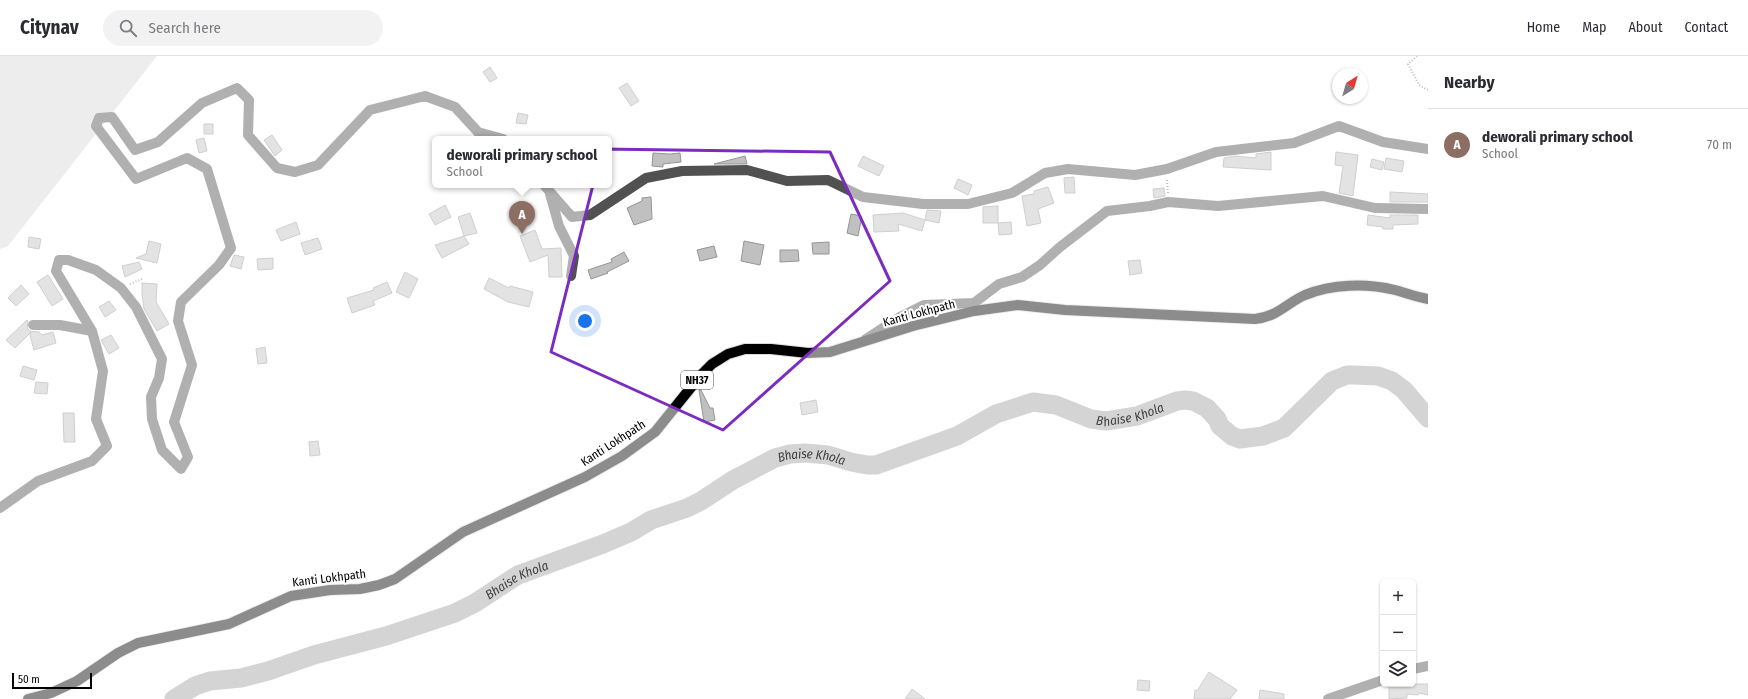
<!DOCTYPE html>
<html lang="en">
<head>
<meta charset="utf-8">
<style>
  :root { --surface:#fff; --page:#f2f2f3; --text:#2b2b33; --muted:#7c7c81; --line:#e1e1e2; --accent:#000 }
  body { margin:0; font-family:"Fira Sans Condensed",sans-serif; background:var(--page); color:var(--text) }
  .controls { position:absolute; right:12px; bottom:12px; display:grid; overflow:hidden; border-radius:6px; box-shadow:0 1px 3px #0004 }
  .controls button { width:36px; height:36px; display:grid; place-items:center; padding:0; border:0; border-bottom:1px solid var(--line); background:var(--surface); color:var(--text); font:20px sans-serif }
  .compass { position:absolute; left:1332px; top:12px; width:36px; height:36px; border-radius:50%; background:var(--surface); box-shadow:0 1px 3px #0004; rotate:37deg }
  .scale { position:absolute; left:12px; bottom:10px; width:80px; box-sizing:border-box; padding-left:4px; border:2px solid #000; border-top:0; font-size:11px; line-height:14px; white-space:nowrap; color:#000; -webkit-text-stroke:3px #fff; paint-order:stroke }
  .you { position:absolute; left:585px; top:265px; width:14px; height:14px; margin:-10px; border:3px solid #fff; border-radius:50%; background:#1a73e8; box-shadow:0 0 0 6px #1a73e833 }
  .badge { display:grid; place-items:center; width:26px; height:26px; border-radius:50%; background:var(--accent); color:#fff; font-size:13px; font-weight:700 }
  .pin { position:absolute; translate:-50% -33px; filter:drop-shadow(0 1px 2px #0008) }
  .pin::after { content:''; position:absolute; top:21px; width:14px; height:12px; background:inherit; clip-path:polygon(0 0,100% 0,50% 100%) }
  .popup { position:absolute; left:432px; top:80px; width:180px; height:52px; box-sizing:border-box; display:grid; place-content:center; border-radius:6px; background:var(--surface); filter:drop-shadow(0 1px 3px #0005); font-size:13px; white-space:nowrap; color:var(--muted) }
  .popup b { font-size:15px; color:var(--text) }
  .popup::after { content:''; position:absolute; left:50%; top:100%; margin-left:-8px; border:8px solid transparent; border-top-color:var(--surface) }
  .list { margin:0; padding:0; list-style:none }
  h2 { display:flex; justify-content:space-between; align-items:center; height:52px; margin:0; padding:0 16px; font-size:17px }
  h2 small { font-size:13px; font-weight:400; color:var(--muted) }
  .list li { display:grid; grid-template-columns:26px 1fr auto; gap:12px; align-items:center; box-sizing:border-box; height:72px; padding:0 16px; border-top:1px solid var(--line) }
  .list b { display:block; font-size:15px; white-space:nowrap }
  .list p { margin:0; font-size:13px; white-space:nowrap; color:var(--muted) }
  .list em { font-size:13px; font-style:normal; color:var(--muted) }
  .icon { flex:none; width:22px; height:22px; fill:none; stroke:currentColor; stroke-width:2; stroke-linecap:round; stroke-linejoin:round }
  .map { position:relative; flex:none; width:1428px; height:643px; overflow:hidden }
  header { display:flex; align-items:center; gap:24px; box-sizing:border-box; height:56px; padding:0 20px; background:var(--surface); border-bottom:1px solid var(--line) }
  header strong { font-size:19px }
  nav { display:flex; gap:22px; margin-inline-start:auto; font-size:14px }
  .search { width:280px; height:36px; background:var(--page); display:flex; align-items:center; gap:10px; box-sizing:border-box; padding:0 14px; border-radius:22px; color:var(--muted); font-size:15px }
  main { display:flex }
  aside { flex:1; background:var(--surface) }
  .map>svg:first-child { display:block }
  .green { fill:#d8d8d8 }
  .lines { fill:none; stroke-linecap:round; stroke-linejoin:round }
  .river { stroke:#9f9f9f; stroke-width:19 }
  .building { fill:#c0c0c0; stroke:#959595 }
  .major-casing { stroke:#dbdbdb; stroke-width:12 }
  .path { stroke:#737373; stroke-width:2; stroke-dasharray:1 2; stroke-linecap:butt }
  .minor { stroke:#515151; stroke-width:10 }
  .major { stroke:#000; stroke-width:10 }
  .marked { fill:none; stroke:#7b2cbf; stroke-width:3; stroke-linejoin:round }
  .labels { text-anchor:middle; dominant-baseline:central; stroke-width:4; stroke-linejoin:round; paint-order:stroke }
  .shield { fill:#fff; stroke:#4c4c4c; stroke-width:1 }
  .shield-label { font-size:11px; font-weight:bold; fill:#000 }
  .street-label { font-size:12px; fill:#000; stroke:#fff }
  .water-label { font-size:13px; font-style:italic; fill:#404040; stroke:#fff }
</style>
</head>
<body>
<header>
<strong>Citynav</strong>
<div class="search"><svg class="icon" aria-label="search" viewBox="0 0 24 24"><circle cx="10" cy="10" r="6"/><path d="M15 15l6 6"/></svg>Search here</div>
<nav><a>Home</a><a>Map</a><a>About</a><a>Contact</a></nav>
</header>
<main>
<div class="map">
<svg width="1428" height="643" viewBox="0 0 1428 643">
  <rect width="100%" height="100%" fill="#fff"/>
  <path class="green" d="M 0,0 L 157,0 L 8,190 L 0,193 Z"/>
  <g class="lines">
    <path class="river" id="s1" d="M 174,643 L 195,630 L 210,625 L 241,622 L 268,615 L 314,599 L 386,580 L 455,557 L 475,547 L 518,519 L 603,488 L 631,476 L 651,464 L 687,452 L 701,445 L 733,424 L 775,402 L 790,398 L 805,397 L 828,399 L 851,406 L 867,409 L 876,409 L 957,380 L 996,358 L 1033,346 L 1056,349 L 1091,363 L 1106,365 L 1137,360 L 1177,345 L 1185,344 L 1193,345 L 1207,352 L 1217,363 L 1220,370 L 1232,380 L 1240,383 L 1263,380 L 1284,372 L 1332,325 L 1347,319 L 1355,319 L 1378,320 L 1392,325 L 1404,334 L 1428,362"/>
  </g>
  <path class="building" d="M 490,11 L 497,22 L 490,26 L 483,16 Z
    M 627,27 L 639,45 L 631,50 L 619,32 Z
    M 518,57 L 528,59 L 526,68 L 516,67 Z
    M 204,68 L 213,68 L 213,78 L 204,78 Z
    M 272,79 L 282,94 L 275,100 L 264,84 Z
    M 204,82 L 207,95 L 199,97 L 196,84 Z
    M 1271,96 L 1271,114 L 1223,111 L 1224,102 L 1235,100 L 1256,102 L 1256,98 Z
    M 1336,96 L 1358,99 L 1353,140 L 1339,137 L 1343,110 L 1335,109 Z
    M 653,97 L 670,98 L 680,97 L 681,106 L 663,108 L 663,111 L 652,110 Z
    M 745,100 L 747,108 L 714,108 Z
    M 863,100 L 884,110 L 879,120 L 858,110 Z
    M 1386,102 L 1404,105 L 1402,116 L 1384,113 Z
    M 1372,103 L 1384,106 L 1382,114 L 1370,111 Z
    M 1074,121 L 1075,137 L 1065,137 L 1064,122 Z
    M 958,123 L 972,129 L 968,139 L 954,132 Z
    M 1048,131 L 1054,147 L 1038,153 L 1041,167 L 1027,170 L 1022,140 L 1034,138 L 1034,135 Z
    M 1164,132 L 1165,140 L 1154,142 L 1153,133 Z
    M 1390,136 L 1428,138 L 1428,146 L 1390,146 Z
    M 651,141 L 652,163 L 634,169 L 627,152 L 642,145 L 642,142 Z
    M 445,149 L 451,161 L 435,169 L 429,158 Z
    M 998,150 L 998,167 L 983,167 L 983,151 Z
    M 927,154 L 941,155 L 939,167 L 925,164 Z
    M 470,157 L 477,177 L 464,180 L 469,188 L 442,202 L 435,189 L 464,180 L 458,161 Z
    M 903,157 L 925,164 L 922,175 L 898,168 L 899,175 L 874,176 L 873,159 Z
    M 851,158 L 862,160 L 858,180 L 847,177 Z
    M 1368,159 L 1390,162 L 1390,159 L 1418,159 L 1418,168 L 1393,169 L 1393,173 L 1383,173 L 1383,171 L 1367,169 Z
    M 296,166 L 300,178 L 281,185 L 276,174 Z
    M 1011,166 L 1012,178 L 999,179 L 998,167 Z
    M 535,174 L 542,193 L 561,192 L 562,221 L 549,221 L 548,199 L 530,206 L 520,180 Z
    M 29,181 L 41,183 L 39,193 L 28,191 Z
    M 318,182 L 322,193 L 305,199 L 301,187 Z
    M 149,185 L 161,188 L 157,207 L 136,202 L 146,198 Z
    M 744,185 L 764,189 L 760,209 L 741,205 Z
    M 829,186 L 829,198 L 813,198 L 812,187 Z
    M 714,190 L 717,201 L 700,205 L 697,194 Z
    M 780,194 L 798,194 L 799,205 L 780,206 Z
    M 624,196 L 629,205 L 607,216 L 608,217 L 591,223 L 588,214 L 612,206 L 611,203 Z
    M 234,199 L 244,201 L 241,213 L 230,210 Z
    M 273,202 L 273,213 L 258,214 L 257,203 Z
    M 1140,204 L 1142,217 L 1130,219 L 1128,205 Z
    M 139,206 L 142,213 L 125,221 L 122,210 Z
    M 405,216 L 418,223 L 409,242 L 396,236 Z
    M 48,219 L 63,243 L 52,250 L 37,226 Z
    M 489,222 L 509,232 L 510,230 L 533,236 L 529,251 L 508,246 L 484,233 Z
    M 387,226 L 392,237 L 373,245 L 375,249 L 352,257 L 347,242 L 374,234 L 373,232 Z
    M 142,227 L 157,228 L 156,246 L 169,268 L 157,275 L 144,253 L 142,238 Z
    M 21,229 L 29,238 L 16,250 L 8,242 Z
    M 109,245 L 116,254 L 105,261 L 99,251 Z
    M 27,264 L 28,265 L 27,272 L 30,275 L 39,276 L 42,279 L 53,276 L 56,287 L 34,294 L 30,279 L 31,276 L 15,292 L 6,284 Z
    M 111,279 L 119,292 L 109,298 L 101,284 Z
    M 265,291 L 267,307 L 258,308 L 256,293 Z
    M 23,310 L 37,314 L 34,324 L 20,320 Z
    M 36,326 L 48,327 L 47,338 L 34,337 Z
    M 699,334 L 701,334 L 710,352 L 713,352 L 715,364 L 704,366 Z
    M 816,344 L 818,356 L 802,359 L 800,347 Z
    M 63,357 L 74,357 L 75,386 L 64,386 Z
    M 318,385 L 320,399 L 310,400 L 309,386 Z
    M 1209,616 L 1237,634 L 1230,643 L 1194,643 L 1195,634 L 1197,635 Z
    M 1138,624 L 1150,625 L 1149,635 L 1137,634 Z
    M 1389,628 L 1428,628 L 1428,639 L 1419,637 L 1418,639 L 1407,638 L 1407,642 L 1389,643 Z
    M 912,633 L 925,643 L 905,643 Z
    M 1260,634 L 1284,638 L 1284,643 L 1259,643 Z"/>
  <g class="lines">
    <g class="major-casing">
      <path id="major" d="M 28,643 L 51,637 L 77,625 L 118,597 L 138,587 L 229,568 L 291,540 L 330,534 L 360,533 L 379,529 L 395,523 L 463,476 L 585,421 L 622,400 L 655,376 L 701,319 L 712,308 L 728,298 L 745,293 L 771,293 L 808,297 L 830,296 L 913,270 L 974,255 L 1018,249 L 1065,254 L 1255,263 C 1279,260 1285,248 1305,239 C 1332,228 1366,227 1395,234 C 1406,237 1417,241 1428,243"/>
    </g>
    <path class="path" d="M 1417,0 L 1408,8 L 1419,29 L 1428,34
      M 1167,124 L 1168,137
      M 130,228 L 142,223"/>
    <path class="minor" d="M 544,129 L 572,161 L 590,159 L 646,122 L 682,115 L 747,114 L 787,125 L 828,124 L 863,141 L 923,148 L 968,148 L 1012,137 L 1045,117 L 1068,113 L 1135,119 L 1167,113 L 1216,96 L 1294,87 L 1339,70 L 1383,86 L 1428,93
      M 550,138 L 559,170 L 574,200 L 571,220
      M 33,269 L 60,269 L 92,275
      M 866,283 L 900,261 L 924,249 L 974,247 L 999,228 L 1022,221 L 1040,209 L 1060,191 L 1107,155 L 1150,150 L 1168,146 L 1218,150 L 1323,140 L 1375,152 L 1428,153
      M 0,452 L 38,425 L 92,405 L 107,390 L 96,363 L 103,315 L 92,275 L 56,215 L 59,204 L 68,204 L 96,214 L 121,232 L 136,251 L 162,303 L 159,322 L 151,341 L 152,363 L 162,394 L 181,413 L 188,401 L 174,366 L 192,309 L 178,265 L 181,246 L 219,209 L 231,192 L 207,113 L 187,102 L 136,123 L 96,70 L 99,62 L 112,61 L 135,94 L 158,86 L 202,47 L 237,32 L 249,44 L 248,79 L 277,112 L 295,116 L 318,109 L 370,54 L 425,40 L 455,51 L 478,76 L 503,83
      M 1413,613 L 1428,610
      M 1328,643 L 1383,624"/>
    <use href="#major" class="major"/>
  </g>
  <path d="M0 0H1428V643H0ZM 602,93 L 830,96 L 890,225 L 723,374 L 551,296 Z" fill="#fff" fill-opacity=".55" fill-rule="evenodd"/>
  <path class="marked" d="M 602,93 L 830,96 L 890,225 L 723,374 L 551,296 Z"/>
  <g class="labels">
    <rect class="shield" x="681" y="315" width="32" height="18" rx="3"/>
    <g class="shield-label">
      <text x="697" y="324">NH37</text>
    </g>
    <g class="street-label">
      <text transform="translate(919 257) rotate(-15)">Kanti Lokhpath</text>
      <text transform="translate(613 387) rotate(-33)">Kanti Lokhpath</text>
      <text transform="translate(329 522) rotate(-7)">Kanti Lokhpath</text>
    </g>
    <g class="water-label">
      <text stroke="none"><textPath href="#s1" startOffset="1026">Bhaise Khola</textPath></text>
      <text stroke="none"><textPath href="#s1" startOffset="690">Bhaise Khola</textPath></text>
      <text stroke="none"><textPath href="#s1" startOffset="366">Bhaise Khola</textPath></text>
    </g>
  </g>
</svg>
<div class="controls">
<button>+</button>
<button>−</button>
<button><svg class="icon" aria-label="layers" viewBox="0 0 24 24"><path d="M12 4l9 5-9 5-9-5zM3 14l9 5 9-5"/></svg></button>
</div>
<svg class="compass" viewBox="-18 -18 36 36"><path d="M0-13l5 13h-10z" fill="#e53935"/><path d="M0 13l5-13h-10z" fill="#7c7c81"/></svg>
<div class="scale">50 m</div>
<div class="you"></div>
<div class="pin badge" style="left:522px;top:178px;background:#8d6e63">A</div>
<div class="popup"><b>deworali primary school</b>School</div>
</div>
<aside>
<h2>Nearby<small></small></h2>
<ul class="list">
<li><span class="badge" style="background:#8d6e63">A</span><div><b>deworali primary school</b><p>School</p></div><em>70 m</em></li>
</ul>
</aside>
</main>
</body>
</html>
